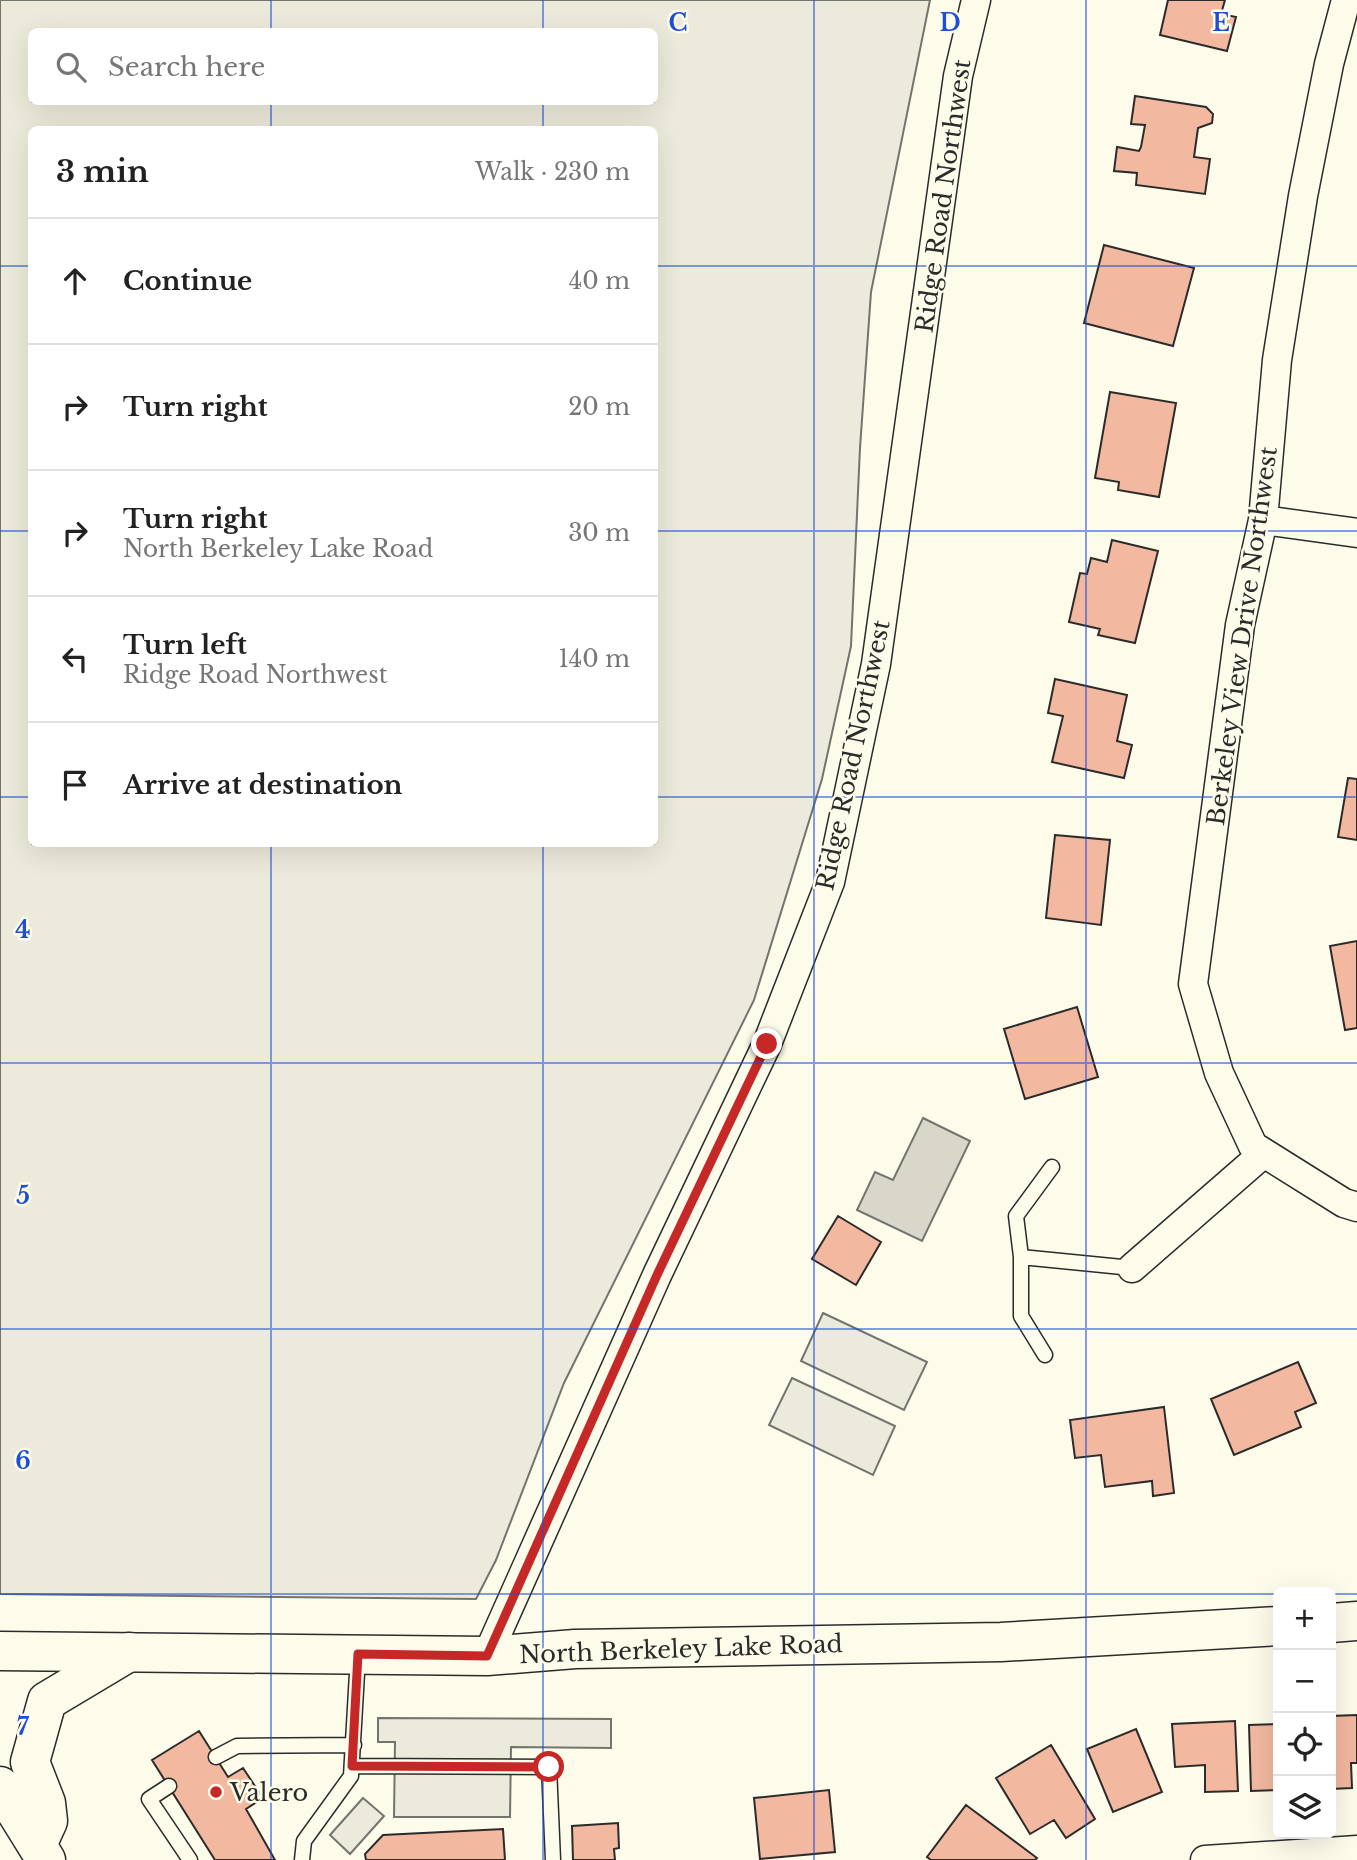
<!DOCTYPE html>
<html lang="en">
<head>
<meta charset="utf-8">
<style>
  :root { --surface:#fff; --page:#f6f6f6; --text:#222; --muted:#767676; --line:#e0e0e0 }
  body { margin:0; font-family:"Libre Baskerville",serif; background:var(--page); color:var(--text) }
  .controls { position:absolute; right:21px; bottom:21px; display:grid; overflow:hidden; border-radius:10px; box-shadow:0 7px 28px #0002 }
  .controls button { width:63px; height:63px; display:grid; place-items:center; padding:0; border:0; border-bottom:2px solid var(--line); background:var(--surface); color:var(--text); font:35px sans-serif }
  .stop { position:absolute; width:21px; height:21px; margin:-16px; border:5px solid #c62828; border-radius:50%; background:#fff }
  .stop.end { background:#c62828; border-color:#fff; box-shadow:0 2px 7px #0008 }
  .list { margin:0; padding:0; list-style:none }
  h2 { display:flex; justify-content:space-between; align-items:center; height:91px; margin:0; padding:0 28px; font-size:30px }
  h2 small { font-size:23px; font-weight:400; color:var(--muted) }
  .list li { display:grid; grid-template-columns:46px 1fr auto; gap:21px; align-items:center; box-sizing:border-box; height:126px; padding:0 28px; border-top:2px solid var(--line) }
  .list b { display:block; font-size:26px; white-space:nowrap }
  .list p { margin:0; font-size:23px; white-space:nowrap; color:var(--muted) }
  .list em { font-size:23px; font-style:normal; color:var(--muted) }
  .icon { flex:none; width:38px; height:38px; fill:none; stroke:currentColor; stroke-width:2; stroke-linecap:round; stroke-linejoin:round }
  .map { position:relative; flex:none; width:1357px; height:1860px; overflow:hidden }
  .search { position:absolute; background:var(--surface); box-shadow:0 7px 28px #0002; left:28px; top:28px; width:630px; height:77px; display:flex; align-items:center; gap:18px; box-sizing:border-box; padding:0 24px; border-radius:10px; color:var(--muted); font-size:26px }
  .panel { position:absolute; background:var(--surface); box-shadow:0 7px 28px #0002; left:28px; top:126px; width:630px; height:721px; border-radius:10px }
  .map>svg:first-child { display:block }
  .green { fill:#ecebdb; stroke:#74746e; stroke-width:2; fill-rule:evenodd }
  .parking { fill:#eceadb; stroke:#74746e; stroke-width:2 }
  .water { fill:#d8d7c9; stroke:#74746e; stroke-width:2 }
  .building { fill:#f2b8a0; stroke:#2b2b2b; stroke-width:2 }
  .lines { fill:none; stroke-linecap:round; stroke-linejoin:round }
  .lane-casing { stroke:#2b2b2b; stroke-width:17 }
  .street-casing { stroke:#2b2b2b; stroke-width:31 }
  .secondary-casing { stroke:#2b2b2b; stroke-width:41 }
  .highway-casing { stroke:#2b2b2b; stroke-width:41 }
  .lane { stroke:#fdfbea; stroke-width:14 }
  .street { stroke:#fdfbea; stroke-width:28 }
  .secondary { stroke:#fdfbea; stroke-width:38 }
  .highway { stroke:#fdfbea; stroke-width:38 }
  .route { stroke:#c62828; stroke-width:9 }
  .grid { fill:none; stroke:#1d4ed8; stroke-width:2; stroke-opacity:0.55 }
  .poi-dot { fill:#c62828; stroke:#fdfbea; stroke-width:2.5 }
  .labels { text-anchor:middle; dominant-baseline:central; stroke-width:5; stroke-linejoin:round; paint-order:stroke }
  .street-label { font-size:24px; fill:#2b2b2b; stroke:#fdfbea }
  .poi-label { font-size:24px; fill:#2b2b2b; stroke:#fdfbea; text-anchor:start }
  .grid-label { font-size:23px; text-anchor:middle; font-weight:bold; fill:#1d4ed8; stroke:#fdfbea; stroke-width:5; stroke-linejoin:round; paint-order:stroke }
</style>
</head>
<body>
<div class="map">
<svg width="1357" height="1860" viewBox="0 0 1357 1860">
  <rect width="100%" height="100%" fill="#fdfbea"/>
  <path class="green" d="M 0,0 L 930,0 L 871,292 L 860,448 L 851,646 L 822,779 L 754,1000 L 564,1383 L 496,1560 L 476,1599 L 0,1594 ZM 32,32 L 654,32 L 654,102 L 32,102 ZM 32,130 L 654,130 L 654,844 L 32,844 Z
    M 823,1313 L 927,1362 L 904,1410 L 801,1361 Z
    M 792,1378 L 895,1426 L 873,1475 L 769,1425 Z"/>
  <path class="parking" d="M 378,1718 L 611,1719 L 611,1748 L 511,1747 L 510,1817 L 394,1817 L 395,1742 L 378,1742 Z
    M 363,1798 L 384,1816 L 350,1854 L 330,1835 Z"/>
  <path class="water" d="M 923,1118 L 970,1141 L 922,1241 L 857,1210 L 875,1172 L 893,1180 Z"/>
  <path class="building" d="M 1168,0 L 1225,0 L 1221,14 L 1236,17 L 1227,51 L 1160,35 Z
    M 1135,96 L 1206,107 L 1213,114 L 1212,123 L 1198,128 L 1194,157 L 1210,159 L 1205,194 L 1136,185 L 1137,173 L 1114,171 L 1117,147 L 1139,151 L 1141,147 L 1145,125 L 1131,124 Z
    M 1104,245 L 1194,268 L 1173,346 L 1084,323 Z
    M 1110,392 L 1176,403 L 1159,497 L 1118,490 L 1119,482 L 1095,478 Z
    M 1112,540 L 1158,551 L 1135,643 L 1098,635 L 1100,629 L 1069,622 L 1080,573 L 1087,574 L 1091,558 L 1107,562 Z
    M 1055,679 L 1127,695 L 1117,741 L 1132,745 L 1124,778 L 1052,762 L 1063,716 L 1048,713 Z
    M 1348,778 L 1357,779 L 1357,840 L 1338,837 Z
    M 1055,835 L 1110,840 L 1101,925 L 1046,918 Z
    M 1357,941 L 1357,1028 L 1345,1030 L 1330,946 Z
    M 1077,1007 L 1098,1077 L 1025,1099 L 1004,1029 Z
    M 838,1216 L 881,1242 L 856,1285 L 812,1259 Z
    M 1298,1362 L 1316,1403 L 1295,1412 L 1301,1427 L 1234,1455 L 1211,1399 Z
    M 1164,1407 L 1174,1493 L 1153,1496 L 1152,1481 L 1105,1487 L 1101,1455 L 1075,1458 L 1070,1420 Z
    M 1357,1715 L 1357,1763 L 1351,1763 L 1352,1788 L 1331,1789 L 1331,1716 Z
    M 1235,1721 L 1238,1791 L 1205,1792 L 1205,1765 L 1175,1767 L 1172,1724 Z
    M 1278,1724 L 1278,1790 L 1251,1791 L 1249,1725 Z
    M 1136,1729 L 1162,1792 L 1113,1812 L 1087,1749 Z
    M 199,1731 L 228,1777 L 243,1768 L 263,1798 L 246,1809 L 275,1860 L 215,1860 L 152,1760 Z
    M 1051,1745 L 1095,1819 L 1066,1838 L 1054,1820 L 1030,1834 L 996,1778 Z
    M 829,1790 L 835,1852 L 760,1859 L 754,1798 Z
    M 966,1805 L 1037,1858 L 1035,1860 L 931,1860 L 927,1857 Z
    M 618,1823 L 619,1848 L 614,1849 L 615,1860 L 573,1860 L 572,1826 Z
    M 503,1829 L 505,1860 L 366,1860 L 365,1854 L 383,1835 Z"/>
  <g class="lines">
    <g class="lane-casing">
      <path id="lane" d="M 1021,1257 L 1016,1216 L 1052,1167
        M 1045,1355 L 1021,1316 L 1021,1257 L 1132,1268
        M 216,1757 L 237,1746 L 354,1745
        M 352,1766 L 549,1767 L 553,1860
        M 169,1786 L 149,1799 L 190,1860
        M 302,1860 L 304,1841 L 351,1776 L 358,1656"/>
    </g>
    <g class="street-casing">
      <path id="street" d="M 1346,0 L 1329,64 L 1303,196 L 1277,360 L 1263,520 L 1240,625 L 1193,984 L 1219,1073 L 1253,1146 L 1344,1203 L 1357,1207
        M 1263,520 L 1357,533
        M 1132,1268 L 1264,1153
        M 487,1656 L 657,1275 L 767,1044 L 830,882 L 876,664 L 958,76 L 976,0
        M 1205,1860 L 1357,1850"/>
    </g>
    <g class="secondary-casing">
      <path id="secondary" d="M 1331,1623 L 1357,1621
        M 0,1651 L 487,1656 L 575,1649 L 1001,1642 L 1278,1626"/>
    </g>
    <g class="highway-casing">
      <path id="highway" d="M 0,1786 L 46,1860
        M 37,1845 L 48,1821 L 46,1803 L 30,1762 L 47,1701 L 129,1652"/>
    </g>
    <use href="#lane" class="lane"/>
    <use href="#street" class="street"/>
    <use href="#secondary" class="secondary"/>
    <use href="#highway" class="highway"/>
  </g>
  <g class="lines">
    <path class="route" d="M 549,1767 L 352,1766 L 358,1654 L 487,1656 L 657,1275 L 767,1044"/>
  </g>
  <path class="grid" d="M 271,0 L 271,32M 543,0 L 543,32M 814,0 L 814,1860M 1086,0 L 1086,1860M 271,102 L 271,130M 543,102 L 543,130M 0,266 L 32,266M 654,266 L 1357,266M 0,531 L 32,531M 654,531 L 1357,531M 0,797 L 32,797M 654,797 L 1357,797M 271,844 L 271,1860M 543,844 L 543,1860M 0,1063 L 1357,1063M 0,1329 L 1357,1329M 0,1594 L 1278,1594M 1331,1594 L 1357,1594"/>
  <circle class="poi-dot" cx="216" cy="1792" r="7"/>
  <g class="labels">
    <g class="street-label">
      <text transform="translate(943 196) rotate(-82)">Ridge Road Northwest</text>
      <text transform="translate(1242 636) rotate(-82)">Berkeley View Drive Northwest</text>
      <text transform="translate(853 755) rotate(-78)">Ridge Road Northwest</text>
      <text transform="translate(681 1649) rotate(-2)">North Berkeley Lake Road</text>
    </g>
    <g class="poi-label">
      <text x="230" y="1792">Valero</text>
    </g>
  </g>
  <g class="grid-label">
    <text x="678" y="31">C</text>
    <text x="950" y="31">D</text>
    <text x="1221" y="31">E</text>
    <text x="23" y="938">4</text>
    <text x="23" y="1204">5</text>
    <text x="23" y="1469">6</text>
    <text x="23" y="1735">7</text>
  </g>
</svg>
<div class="controls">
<button>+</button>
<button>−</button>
<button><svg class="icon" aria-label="locate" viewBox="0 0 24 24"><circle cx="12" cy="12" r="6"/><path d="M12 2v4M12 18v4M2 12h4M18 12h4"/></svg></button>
<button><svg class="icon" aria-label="layers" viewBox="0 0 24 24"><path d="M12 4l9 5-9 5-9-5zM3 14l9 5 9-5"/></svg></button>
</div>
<div class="stop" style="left:549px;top:1767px"></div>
<div class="stop end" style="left:767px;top:1044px"></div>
<div class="search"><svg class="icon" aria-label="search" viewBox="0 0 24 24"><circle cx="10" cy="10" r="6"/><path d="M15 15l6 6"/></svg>Search here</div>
<section class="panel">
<h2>3 min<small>Walk · 230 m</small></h2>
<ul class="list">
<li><svg class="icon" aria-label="ahead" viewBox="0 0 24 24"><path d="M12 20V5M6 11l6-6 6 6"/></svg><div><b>Continue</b></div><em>40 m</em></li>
<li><svg class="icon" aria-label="right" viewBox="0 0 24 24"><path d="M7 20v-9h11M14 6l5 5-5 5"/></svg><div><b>Turn right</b></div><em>20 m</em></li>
<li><svg class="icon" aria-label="right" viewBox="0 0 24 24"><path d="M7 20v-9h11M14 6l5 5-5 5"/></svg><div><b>Turn right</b><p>North Berkeley Lake Road</p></div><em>30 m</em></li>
<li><svg class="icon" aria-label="left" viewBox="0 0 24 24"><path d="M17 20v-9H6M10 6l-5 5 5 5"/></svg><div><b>Turn left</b><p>Ridge Road Northwest</p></div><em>140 m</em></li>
<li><svg class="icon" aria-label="arrive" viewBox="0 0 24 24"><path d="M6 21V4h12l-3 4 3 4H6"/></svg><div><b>Arrive at destination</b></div></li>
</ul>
</section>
</div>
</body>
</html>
